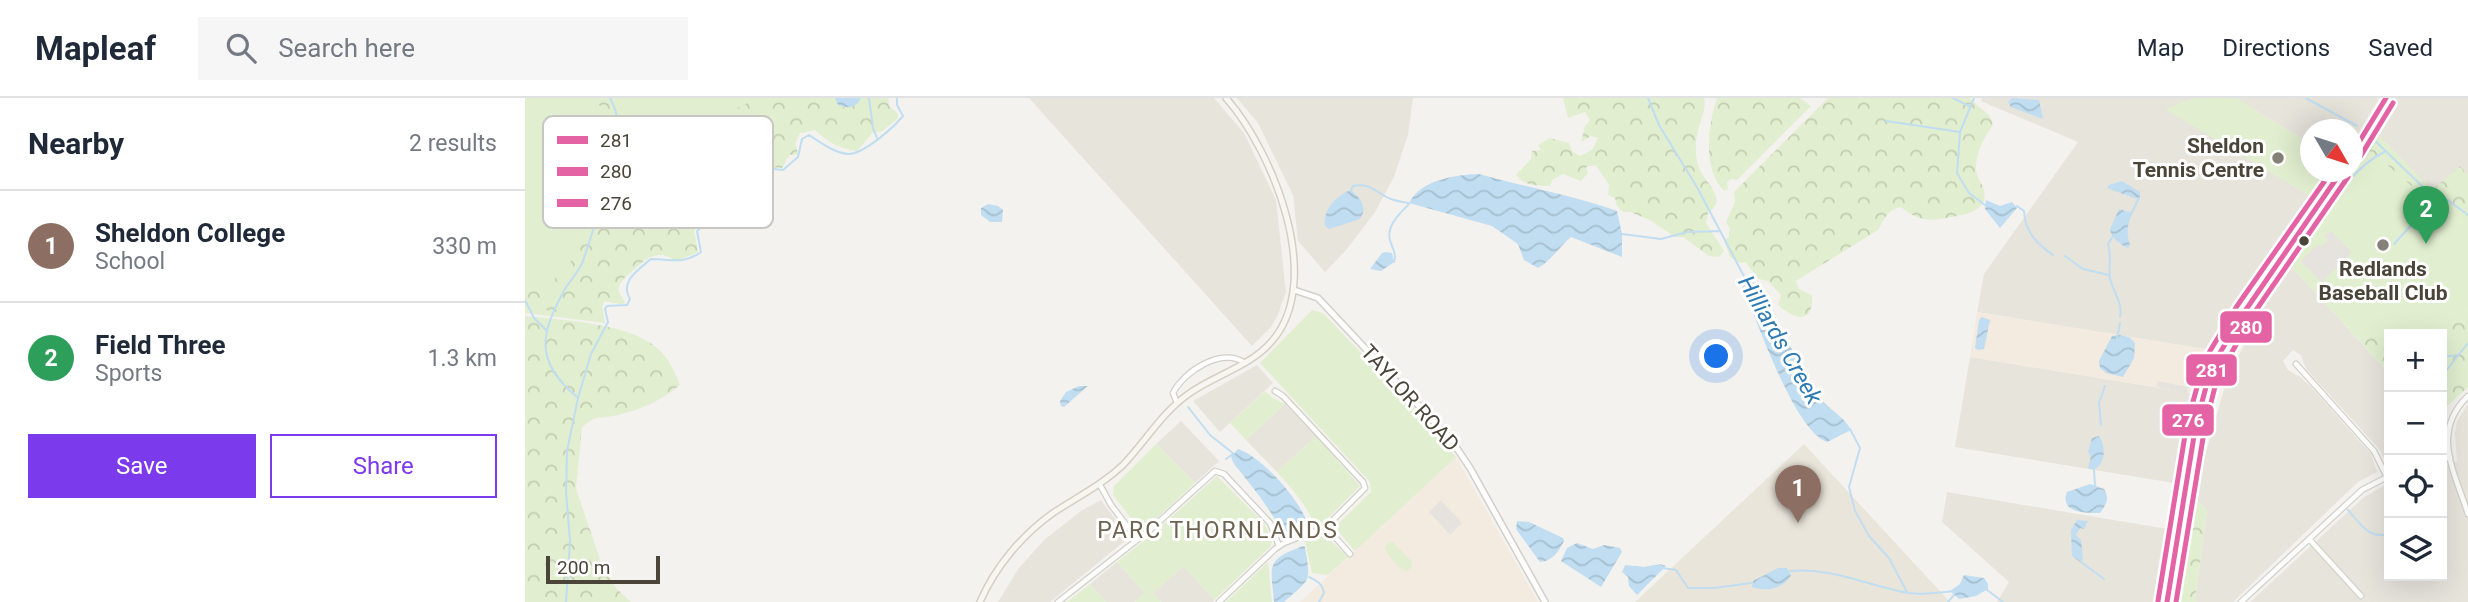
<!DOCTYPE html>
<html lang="en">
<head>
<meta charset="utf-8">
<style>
  :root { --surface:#fff; --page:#f6f6f7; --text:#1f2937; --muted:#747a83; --line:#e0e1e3; --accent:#7c3aed }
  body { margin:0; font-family:Roboto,sans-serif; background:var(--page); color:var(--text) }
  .controls { position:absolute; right:21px; bottom:21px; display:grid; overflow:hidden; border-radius:0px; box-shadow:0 7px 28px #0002 }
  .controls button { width:63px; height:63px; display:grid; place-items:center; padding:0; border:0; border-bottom:2px solid var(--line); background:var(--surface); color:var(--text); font:35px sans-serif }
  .compass { position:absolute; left:1775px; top:21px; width:63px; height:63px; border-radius:50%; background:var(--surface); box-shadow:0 7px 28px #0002; rotate:129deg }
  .scale { position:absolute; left:21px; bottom:18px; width:114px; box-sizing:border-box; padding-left:7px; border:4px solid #4b4439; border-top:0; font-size:19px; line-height:24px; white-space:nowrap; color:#4b4439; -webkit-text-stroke:5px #fff; paint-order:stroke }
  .you { position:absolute; left:1192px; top:259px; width:24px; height:24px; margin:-18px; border:5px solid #fff; border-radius:50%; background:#1a73e8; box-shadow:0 0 0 10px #1a73e833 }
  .badge { display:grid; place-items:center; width:46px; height:46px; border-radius:50%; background:var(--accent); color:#fff; font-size:23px; font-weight:700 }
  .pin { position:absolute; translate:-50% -58px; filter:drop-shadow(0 2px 4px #0008) }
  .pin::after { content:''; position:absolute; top:37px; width:24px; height:21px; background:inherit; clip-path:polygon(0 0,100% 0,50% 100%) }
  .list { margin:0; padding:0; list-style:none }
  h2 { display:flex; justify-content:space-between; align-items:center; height:91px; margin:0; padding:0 28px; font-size:30px }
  h2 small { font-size:23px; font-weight:400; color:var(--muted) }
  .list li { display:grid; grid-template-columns:46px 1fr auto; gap:21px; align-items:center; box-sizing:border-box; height:112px; padding:0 28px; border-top:2px solid var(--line) }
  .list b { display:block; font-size:26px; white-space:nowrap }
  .list p { margin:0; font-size:23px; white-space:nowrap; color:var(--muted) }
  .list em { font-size:23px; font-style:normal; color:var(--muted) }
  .actions { display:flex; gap:14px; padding:21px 28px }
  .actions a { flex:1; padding:16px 0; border:2px solid var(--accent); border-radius:0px; text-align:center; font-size:24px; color:var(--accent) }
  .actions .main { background:var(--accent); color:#fff }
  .icon { flex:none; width:38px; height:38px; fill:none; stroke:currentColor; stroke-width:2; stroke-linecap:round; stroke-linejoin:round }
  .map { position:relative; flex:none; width:1943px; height:504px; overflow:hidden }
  header { display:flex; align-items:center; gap:42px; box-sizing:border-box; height:98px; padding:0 35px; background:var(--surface); border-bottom:2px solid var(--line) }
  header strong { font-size:33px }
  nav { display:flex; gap:38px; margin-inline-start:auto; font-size:24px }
  .search { width:490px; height:63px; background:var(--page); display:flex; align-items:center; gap:18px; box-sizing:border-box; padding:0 24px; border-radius:0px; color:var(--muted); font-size:26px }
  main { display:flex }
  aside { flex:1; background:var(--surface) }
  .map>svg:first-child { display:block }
  .residential { fill:#e7e4dc }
  .commercial { fill:#f3ebdf }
  .education { fill:#eae5da }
  .green { fill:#e1eecf }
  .forest { fill:url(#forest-crowns) }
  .parking { fill:#e6e3df }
  .water { fill:url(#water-waves) }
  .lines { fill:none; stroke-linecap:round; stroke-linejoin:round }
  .stream { stroke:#c0ddf1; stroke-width:2 }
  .minor-casing { stroke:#d2d0cb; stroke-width:7 }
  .tertiary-casing { stroke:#d2d0cb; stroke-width:8 }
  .secondary-casing { stroke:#d3cfc5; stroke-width:8 }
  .trunk-casing { stroke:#ccbfa9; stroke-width:10 }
  .minor { stroke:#fdfdfc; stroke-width:4.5 }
  .tertiary { stroke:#fdfdfc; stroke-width:5 }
  .secondary { stroke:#f7f6f1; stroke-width:5 }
  .trunk { stroke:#f0ece0; stroke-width:7 }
  .bus-1-casing { stroke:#fff; stroke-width:10 }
  .bus-2-casing { stroke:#fff; stroke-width:10 }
  .bus-3-casing { stroke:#fff; stroke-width:10 }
  .bus-1 { stroke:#e463a4; stroke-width:5 }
  .bus-2 { stroke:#e463a4; stroke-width:5 }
  .bus-3 { stroke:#e463a4; stroke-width:5 }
  .poi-dot { fill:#868178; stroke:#fff; stroke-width:2.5 }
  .bus-dot { fill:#4b4439; stroke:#fff; stroke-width:2.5 }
  .labels { text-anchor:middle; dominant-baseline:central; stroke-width:6; stroke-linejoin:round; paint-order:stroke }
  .poi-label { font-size:21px; font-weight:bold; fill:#4b4439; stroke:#fff; text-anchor:end }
  .street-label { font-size:21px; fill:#4b4439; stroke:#fff }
  .water-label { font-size:23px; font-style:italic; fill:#2e7ab2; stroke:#fff }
  .neighbourhood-label { font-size:23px; letter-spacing:2px; fill:#6e6250; stroke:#fff }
  .key { fill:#fff; stroke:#c9c7c4; stroke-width:2 }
  .key-label { font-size:19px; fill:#4b4439 }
  .line-badge { stroke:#fff; stroke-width:2.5 }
  .badge-label { font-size:19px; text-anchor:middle; font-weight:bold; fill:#fff }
</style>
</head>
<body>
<header>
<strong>Mapleaf</strong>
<div class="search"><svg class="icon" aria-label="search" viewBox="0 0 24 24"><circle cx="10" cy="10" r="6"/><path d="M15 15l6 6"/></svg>Search here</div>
<nav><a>Map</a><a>Directions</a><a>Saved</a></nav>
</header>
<main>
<aside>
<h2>Nearby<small>2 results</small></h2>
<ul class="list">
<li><span class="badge" style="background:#8d6e63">1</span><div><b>Sheldon College</b><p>School</p></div><em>330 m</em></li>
<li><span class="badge" style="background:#2e9e5b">2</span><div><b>Field Three</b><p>Sports</p></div><em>1.3 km</em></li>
</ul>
<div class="actions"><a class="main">Save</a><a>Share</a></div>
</aside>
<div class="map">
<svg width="1943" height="504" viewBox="0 0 1943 504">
  <defs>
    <pattern id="forest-crowns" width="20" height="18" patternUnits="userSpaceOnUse" patternTransform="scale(1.75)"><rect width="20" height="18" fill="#e1eecf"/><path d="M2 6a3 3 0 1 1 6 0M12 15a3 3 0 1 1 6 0" fill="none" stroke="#c3cdb2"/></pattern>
    <pattern id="water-waves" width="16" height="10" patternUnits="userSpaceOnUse" patternTransform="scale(1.75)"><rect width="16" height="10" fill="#c0ddf1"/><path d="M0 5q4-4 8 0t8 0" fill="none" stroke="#a6bfcf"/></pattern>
  </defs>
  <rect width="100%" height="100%" fill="#f4f2ee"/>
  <path class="residential" d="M 504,0 L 689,0 L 719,35 L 751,102 L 761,194 L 753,217 L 746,229 L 727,248 Z
    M 712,0 L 888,0 L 883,37 L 869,79 L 850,114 L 822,151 L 800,174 L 773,143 L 768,97 L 733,25 Z
    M 1457,0 L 1670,0 L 1641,11 L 1792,102 L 1686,252 L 1452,214 L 1459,176 L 1553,44 L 1456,3 Z
    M 1711,0 L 1854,0 L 1828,44 L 1828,32 L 1786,32 L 1785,46 Z
    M 1865,0 L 1943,0 L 1943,77 L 1935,69 L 1907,93 L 1847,30 Z
    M 1761,163 L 1864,275 L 1864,369 L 1854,351 L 1781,271 L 1776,257 L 1768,252 L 1758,263 L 1763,272 L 1775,279 L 1786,289 L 1846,356 L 1852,374 L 1833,384 L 1812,404 L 1708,504 L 1672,504 L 1670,502 L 1682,412 L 1668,399 L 1702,281 Z
    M 1445,259 L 1672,296 L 1655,386 L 1430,349 Z
    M 732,267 L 748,285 L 695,334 L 668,303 Z
    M 760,306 L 791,338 L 752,374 L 721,342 Z
    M 1943,306 L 1943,504 L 1725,504 L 1839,399 L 1864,385 L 1864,478 L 1917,478 L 1917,368 L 1932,363 L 1930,336 L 1932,323 Z
    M 656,323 L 694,363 L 670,385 L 631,346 Z
    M 1422,394 L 1648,432 L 1636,504 L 1472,504 L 1484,484 L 1417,424 Z
    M 576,402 L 602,437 L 601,442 L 525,504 L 473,504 L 494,470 L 519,442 L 556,413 Z
    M 592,464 L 620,495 L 610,504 L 581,504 L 565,486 Z
    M 659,468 L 689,502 L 688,504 L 636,504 L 628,495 Z"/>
  <path class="commercial" d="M 1452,214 L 1686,252 L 1672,296 L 1445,259 Z
    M 931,359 L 1013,504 L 775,504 Z"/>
  <path class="education" d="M 1279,346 L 1425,504 L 1110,504 Z"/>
  <path class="green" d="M 0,0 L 363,0 L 364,8 L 373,16 L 373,20 L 357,33 L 347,35 L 332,53 C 312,49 305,45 290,32 L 275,35 L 270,45 L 273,56 L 264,57 L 257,70 L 246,69 L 215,80 L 209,96 L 198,105 L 200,108 L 185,109 L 182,112 L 181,123 L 170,126 L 169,134 L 173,154 L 151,163 C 132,149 120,161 106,174 C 99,180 95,183 93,192 L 100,205 L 97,206 L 79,203 L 77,209 L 80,225 L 0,215 Z
    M 1670,0 L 1711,0 L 1785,46 L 1786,74 L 1809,74 L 1792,102 L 1640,11 Z
    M 1842,58 L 1855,61 L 1896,96 L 1911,99 L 1916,110 L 1943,130 L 1943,211 L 1916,236 L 1883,236 L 1878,230 L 1833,241 L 1761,163 L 1792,118 L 1797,121 L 1832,68 Z
    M 787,212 L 798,215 L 917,340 L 931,359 L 830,453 L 810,429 L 846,394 L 845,384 L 735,265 Z
    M 740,293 L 748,300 L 760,306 L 721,342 L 705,325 Z
    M 791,338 L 835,388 L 796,427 L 790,429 C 782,407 768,392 752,374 Z
    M 631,346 L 670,385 L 621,430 L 615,432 L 588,397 L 589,388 Z
    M 692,378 L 740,426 L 747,444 L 745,449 L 689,502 L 659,468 L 628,495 L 636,504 L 610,504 L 620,495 L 592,464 L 630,434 Z
    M 799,436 L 823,459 L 803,477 L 787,475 L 780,443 Z
    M 865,444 L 868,444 L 887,464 L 887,469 L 882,473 C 874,471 860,456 860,448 Z
    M 743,464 L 747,504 L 701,504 Z
    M 565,486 L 581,504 L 542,504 Z"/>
  <path class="forest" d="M 69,0 L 105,0 L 108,19 L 121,32 L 151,31 L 184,25 L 232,0 L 310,0 L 315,8 L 321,10 L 336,0 L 363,0 L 364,8 L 373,16 L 373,20 L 357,33 L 347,35 L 332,53 C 312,49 305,45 290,32 L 275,35 L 270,45 L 273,56 L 264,57 L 257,70 L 246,69 L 215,80 L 209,96 L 198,105 L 200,108 L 185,109 L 182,112 L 181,123 L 170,126 L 169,134 L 173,154 L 151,163 C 132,149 120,161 106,174 C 99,180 95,183 93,192 L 100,205 L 97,206 L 79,203 L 77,209 L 80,225 L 56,217 L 0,209 L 0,174 L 5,185 L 20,196 L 27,184 L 46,163 L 84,43 L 80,15 Z
    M 1038,0 L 1179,0 C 1182,12 1175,21 1173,33 C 1170,44 1170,55 1173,67 C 1177,83 1205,100 1183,115 L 1181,125 L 1199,153 L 1194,159 L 1184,158 L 1158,139 L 1150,139 L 1125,122 L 1105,114 L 1098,114 L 1092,108 L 1090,100 L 1083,97 L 1084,87 L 1071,67 L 1061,69 L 1063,75 L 1056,83 L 1038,76 L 1027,82 L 1025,88 C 1011,88 1000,88 991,77 L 1006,61 L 1007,53 L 1016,52 L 1013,47 L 1025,40 L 1044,45 L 1047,53 L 1055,58 L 1067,52 L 1073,40 L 1066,38 L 1056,44 L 1060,28 L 1065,22 L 1060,14 L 1043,20 Z
    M 1192,0 L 1275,0 L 1286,8 L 1212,82 L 1206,81 L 1202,84 L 1203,91 L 1199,93 C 1177,71 1183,27 1192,0 Z
    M 1303,0 L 1444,0 L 1465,18 L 1468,27 C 1458,41 1451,54 1451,72 C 1452,80 1457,85 1459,92 C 1464,115 1437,117 1421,120 C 1402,124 1390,121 1376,109 C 1363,111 1359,121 1353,132 L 1271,183 L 1274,191 L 1287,197 C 1289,228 1269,221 1253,207 L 1256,197 L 1243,183 L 1234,181 L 1220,164 L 1215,165 L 1205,159 L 1199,143 L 1204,139 L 1205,131 L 1201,124 L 1210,104 L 1209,94 Z
    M 1847,30 L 1907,92 L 1935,68 L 1943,77 L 1943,130 L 1916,110 L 1911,99 L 1896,96 L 1855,61 L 1842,58 L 1831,68 L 1796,121 L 1792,118 L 1820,74 L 1828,74 L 1828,61 Z
    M 1943,211 L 1943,289 L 1917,313 L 1916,236 Z
    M 0,218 C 37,222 104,225 132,250 C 144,260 149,273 155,287 C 136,303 113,313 88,318 C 71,321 72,317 57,329 L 51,391 L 77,467 L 92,491 L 106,504 L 0,504 Z
    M 1878,230 L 1883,236 L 1864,236 L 1864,275 L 1833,241 Z
    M 1668,399 L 1682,412 L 1670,501 L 1672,504 L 1650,504 Z"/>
  <path class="parking" d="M 1806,133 L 1826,154 L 1823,159 L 1796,184 L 1776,163 L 1793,146 L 1796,149 L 1803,142 L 1800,138 Z
    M 1633,283 L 1663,289 L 1662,295 L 1632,289 Z
    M 916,402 L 937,425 L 925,437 L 904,414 Z"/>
  <path class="water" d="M 310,0 L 336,0 C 331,10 323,11 313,7 Z
    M 1487,0 L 1514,2 L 1518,21 L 1486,9 L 1483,4 Z
    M 954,76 C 1000,89 1047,97 1092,113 L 1097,136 L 1097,159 L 1046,139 C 1034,149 1027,162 1013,170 L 999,162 L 993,146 L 967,128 L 884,105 C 896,81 932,77 954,76 Z
    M 1597,83 L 1615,94 L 1615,99 L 1612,101 L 1582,90 L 1584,87 Z
    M 826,92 C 836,101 843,109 835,121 L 804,131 L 800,128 C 798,111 811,98 826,92 Z
    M 1461,102 L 1475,108 L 1487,104 L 1492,110 L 1475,130 L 1460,111 Z
    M 463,106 L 473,108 L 478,112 L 477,124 L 465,124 L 456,117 L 456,110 Z
    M 1594,111 L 1608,115 C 1602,125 1601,135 1605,147 L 1603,150 C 1595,147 1586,139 1585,131 Z
    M 861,154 L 867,155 L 869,164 L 856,173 L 845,171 L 857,155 Z
    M 1222,183 L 1228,183 L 1294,299 C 1304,312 1318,317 1326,332 L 1302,344 C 1269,333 1233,223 1217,189 Z
    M 1457,219 L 1465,222 L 1459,251 L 1453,252 L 1450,250 L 1454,222 Z
    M 1595,237 L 1604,239 L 1610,245 L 1609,260 L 1598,279 L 1581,275 L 1575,270 L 1574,263 L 1587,238 Z
    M 554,288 L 563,288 L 539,309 L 536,308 L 535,303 L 541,294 Z
    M 1574,338 C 1581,348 1581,365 1569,372 L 1563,370 L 1566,358 L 1563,354 L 1567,340 Z
    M 713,351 C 738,359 775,403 783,426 L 782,429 L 766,436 L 757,435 C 747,412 725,386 709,366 L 706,359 Z
    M 1565,386 L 1579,391 C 1585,401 1581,407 1575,415 C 1561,415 1534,415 1542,394 Z
    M 1552,422 L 1563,423 L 1559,431 L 1555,430 L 1551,437 L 1556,442 L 1558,461 L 1555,464 L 1547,458 L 1546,432 Z
    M 992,423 L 1004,424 L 1038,440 L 1039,443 C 1034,453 1028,463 1015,464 L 991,431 Z
    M 1052,445 L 1068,451 L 1079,447 L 1095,450 L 1097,454 L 1076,489 L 1036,463 L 1042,450 Z
    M 778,448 L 780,449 C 786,485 786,480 759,504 L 749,504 C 746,467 740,462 778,448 Z
    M 1135,466 L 1141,468 L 1112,497 L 1104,488 L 1103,479 L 1097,474 L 1100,467 L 1119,469 Z
    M 1253,470 L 1262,470 L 1266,477 C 1259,491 1241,494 1227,489 L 1228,483 Z
    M 1439,477 L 1459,480 L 1463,486 L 1463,491 L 1451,498 L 1434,501 L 1425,493 L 1435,486 Z"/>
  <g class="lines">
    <path class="stream" d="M 344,0 L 348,30 L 352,40
      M 1123,0 L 1134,27 L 1173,91 L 1222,184
      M 1428,0 L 1446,9
      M 1449,0 L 1435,34 L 1432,75 L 1444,95 L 1460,107
      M 1781,0 L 1832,28
      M 1361,23 L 1435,34
      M 1843,36 L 1900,91 L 1920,100 L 1943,117
      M 826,92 L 828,88 C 846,84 850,95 866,101 C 871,103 878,104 883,105
      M 1492,108 L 1499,113 C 1500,134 1511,145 1528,157
      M 1607,114 L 1614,100
      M 1793,124 C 1811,98 1831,68 1859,54
      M 1097,136 L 1136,141 L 1162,134 L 1195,133
      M 1588,138 L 1583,146 C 1587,158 1583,169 1585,180 C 1588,194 1598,205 1595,219
      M 1869,146 L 1903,109 L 1920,100
      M 1774,152 L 1790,128
      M 1540,158 L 1558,171 L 1584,177
      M 869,164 C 872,155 867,151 865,142 C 861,128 875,115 884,106
      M 0,202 L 9,220 L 21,232
      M 1861,238 L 1864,240
      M 1592,240 L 1595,225
      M 1917,259 L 1933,257
      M 1917,278 L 1943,245
      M 52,299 C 9,263 15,236 40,191 C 46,181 54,174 58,163 C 71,126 81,87 92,50 C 95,31 94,17 85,0
      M 663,309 L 685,337 L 709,356
      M 1576,327 L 1574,305 L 1580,288
      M 1325,331 L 1335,350 L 1324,389 L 1330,413 L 1344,438 L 1364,460 L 1382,494
      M 701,361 L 708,356
      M 1569,372 L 1570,388
      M 1823,412 C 1836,426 1843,441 1864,436
      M 1556,464 L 1579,481
      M 1137,470 L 1151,472 L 1163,490 L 1189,490 L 1226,485
      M 1265,473 C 1308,469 1343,488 1384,495 C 1399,497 1413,495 1428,493
      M 784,479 C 792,483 797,485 799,495 L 794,504
      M 1461,491 L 1478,504
      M 41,504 L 45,443 L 41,394 L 42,353 L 53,300 L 66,256 L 83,224 L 80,211 L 82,208 L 102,207 L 105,201 C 94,184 113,172 126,161 C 145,161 158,167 176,154 L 172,133 L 182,125 L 187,113 L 199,111 L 209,101 L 215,87 L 224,80 L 249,71 L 258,72 L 273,59 L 277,41 L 284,37 C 295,44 311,56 324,56 C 340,55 368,30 378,18 L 372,7 L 372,0
      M 1423,504 L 1429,497"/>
    <g class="minor-casing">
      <path id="minor" d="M 1771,266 L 1849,353 L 1862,379
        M 1943,298 C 1905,334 1930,375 1943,416
        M 652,305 L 648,295 C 659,273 697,249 720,265
        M 1917,362 L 1925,359
        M 575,387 L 586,407 L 612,441
        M 801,429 L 825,456
        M 1784,441 L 1836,498
        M 533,504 L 626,431 L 690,373 L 699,376 L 745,425 L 754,448
        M 694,504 L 750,451 L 759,445 L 801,429 L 840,390 L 838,384 L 758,298 L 750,293
        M 1716,504 L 1837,392 L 1864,378"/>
    </g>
    <g class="tertiary-casing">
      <path id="tertiary" d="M 769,192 L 793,200 L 927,343 L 945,370 L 1020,504"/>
    </g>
    <g class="secondary-casing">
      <path id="secondary" d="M 455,504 C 470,469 497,437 528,415 C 552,399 577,387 598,367 C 620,344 636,316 662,297 C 689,277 725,269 747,243 C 800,182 748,53 701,0"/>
    </g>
    <g class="trunk-casing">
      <path id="trunk" d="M 1828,54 L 1861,0
        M 1642,504 L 1671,326 L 1684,278 L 1693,258 L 1720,213 L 1787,119 L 1816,74"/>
    </g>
    <use href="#minor" class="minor"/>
    <use href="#tertiary" class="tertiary"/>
    <use href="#secondary" class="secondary"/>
    <use href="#trunk" class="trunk"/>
    <g class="bus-1-casing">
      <path id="bus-1" d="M 1828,54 L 1861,0
        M 1642,504 L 1671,326 L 1684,278 L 1693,258 L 1720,213 L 1816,74"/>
    </g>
    <g class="bus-2-casing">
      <path id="bus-2" d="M 1835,59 L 1868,5
        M 1651,504 L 1680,328 L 1692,281 L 1727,218 L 1823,79"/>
    </g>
    <g class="bus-3-casing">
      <path id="bus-3" d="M 1633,503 L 1662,325 L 1676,275 L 1685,253 L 1712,208 L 1806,74"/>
    </g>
    <use href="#bus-1" class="bus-1"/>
    <use href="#bus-2" class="bus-2"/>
    <use href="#bus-3" class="bus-3"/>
  </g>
  <g class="poi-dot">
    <circle cx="1753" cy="60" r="7"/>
    <circle cx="1858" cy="147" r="7"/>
  </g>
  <circle class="bus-dot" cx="1779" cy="143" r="6"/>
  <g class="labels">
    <g class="poi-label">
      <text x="1739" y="48">Sheldon<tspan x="1739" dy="24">Tennis Centre</tspan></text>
      <text x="1858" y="171" text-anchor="middle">Redlands<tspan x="1858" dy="24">Baseball Club</tspan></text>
    </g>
    <g class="street-label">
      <text transform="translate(885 300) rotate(48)">TAYLOR ROAD</text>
    </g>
    <g class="water-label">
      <text transform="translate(1255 242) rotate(60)">Hilliards Creek</text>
    </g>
    <g class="neighbourhood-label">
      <text x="693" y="432">PARC THORNLANDS</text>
    </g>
  </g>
  <rect x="18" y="18" width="230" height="112" rx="10" class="key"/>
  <rect x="32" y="38" width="31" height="8" fill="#e463a4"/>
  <rect x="32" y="69" width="31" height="9" fill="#e463a4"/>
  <rect x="32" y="101" width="31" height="8" fill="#e463a4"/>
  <g class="key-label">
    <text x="75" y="49">281</text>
    <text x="75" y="80">280</text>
    <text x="75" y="112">276</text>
  </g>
  <g class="line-badge">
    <rect x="1694" y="212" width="54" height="34" rx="7" fill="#e463a4"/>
    <rect x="1660" y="255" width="53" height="34" rx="7" fill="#e463a4"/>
    <rect x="1636" y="305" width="54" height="34" rx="7" fill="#e463a4"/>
  </g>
  <g class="badge-label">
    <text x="1721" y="236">280</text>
    <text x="1687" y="279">281</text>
    <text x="1663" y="329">276</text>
  </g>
</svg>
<div class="controls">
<button>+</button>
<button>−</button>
<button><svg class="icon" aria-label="locate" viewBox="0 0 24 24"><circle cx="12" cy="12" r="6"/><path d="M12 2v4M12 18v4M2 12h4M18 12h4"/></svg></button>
<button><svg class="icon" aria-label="layers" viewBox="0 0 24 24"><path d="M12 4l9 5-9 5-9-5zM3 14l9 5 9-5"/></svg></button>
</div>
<svg class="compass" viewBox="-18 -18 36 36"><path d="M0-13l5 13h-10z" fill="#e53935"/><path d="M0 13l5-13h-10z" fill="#747a83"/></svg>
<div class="scale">200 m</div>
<div class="you"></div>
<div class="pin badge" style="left:1273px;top:425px;background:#8d6e63">1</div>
<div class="pin badge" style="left:1901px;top:146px;background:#2e9e5b">2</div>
</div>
</main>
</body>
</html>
